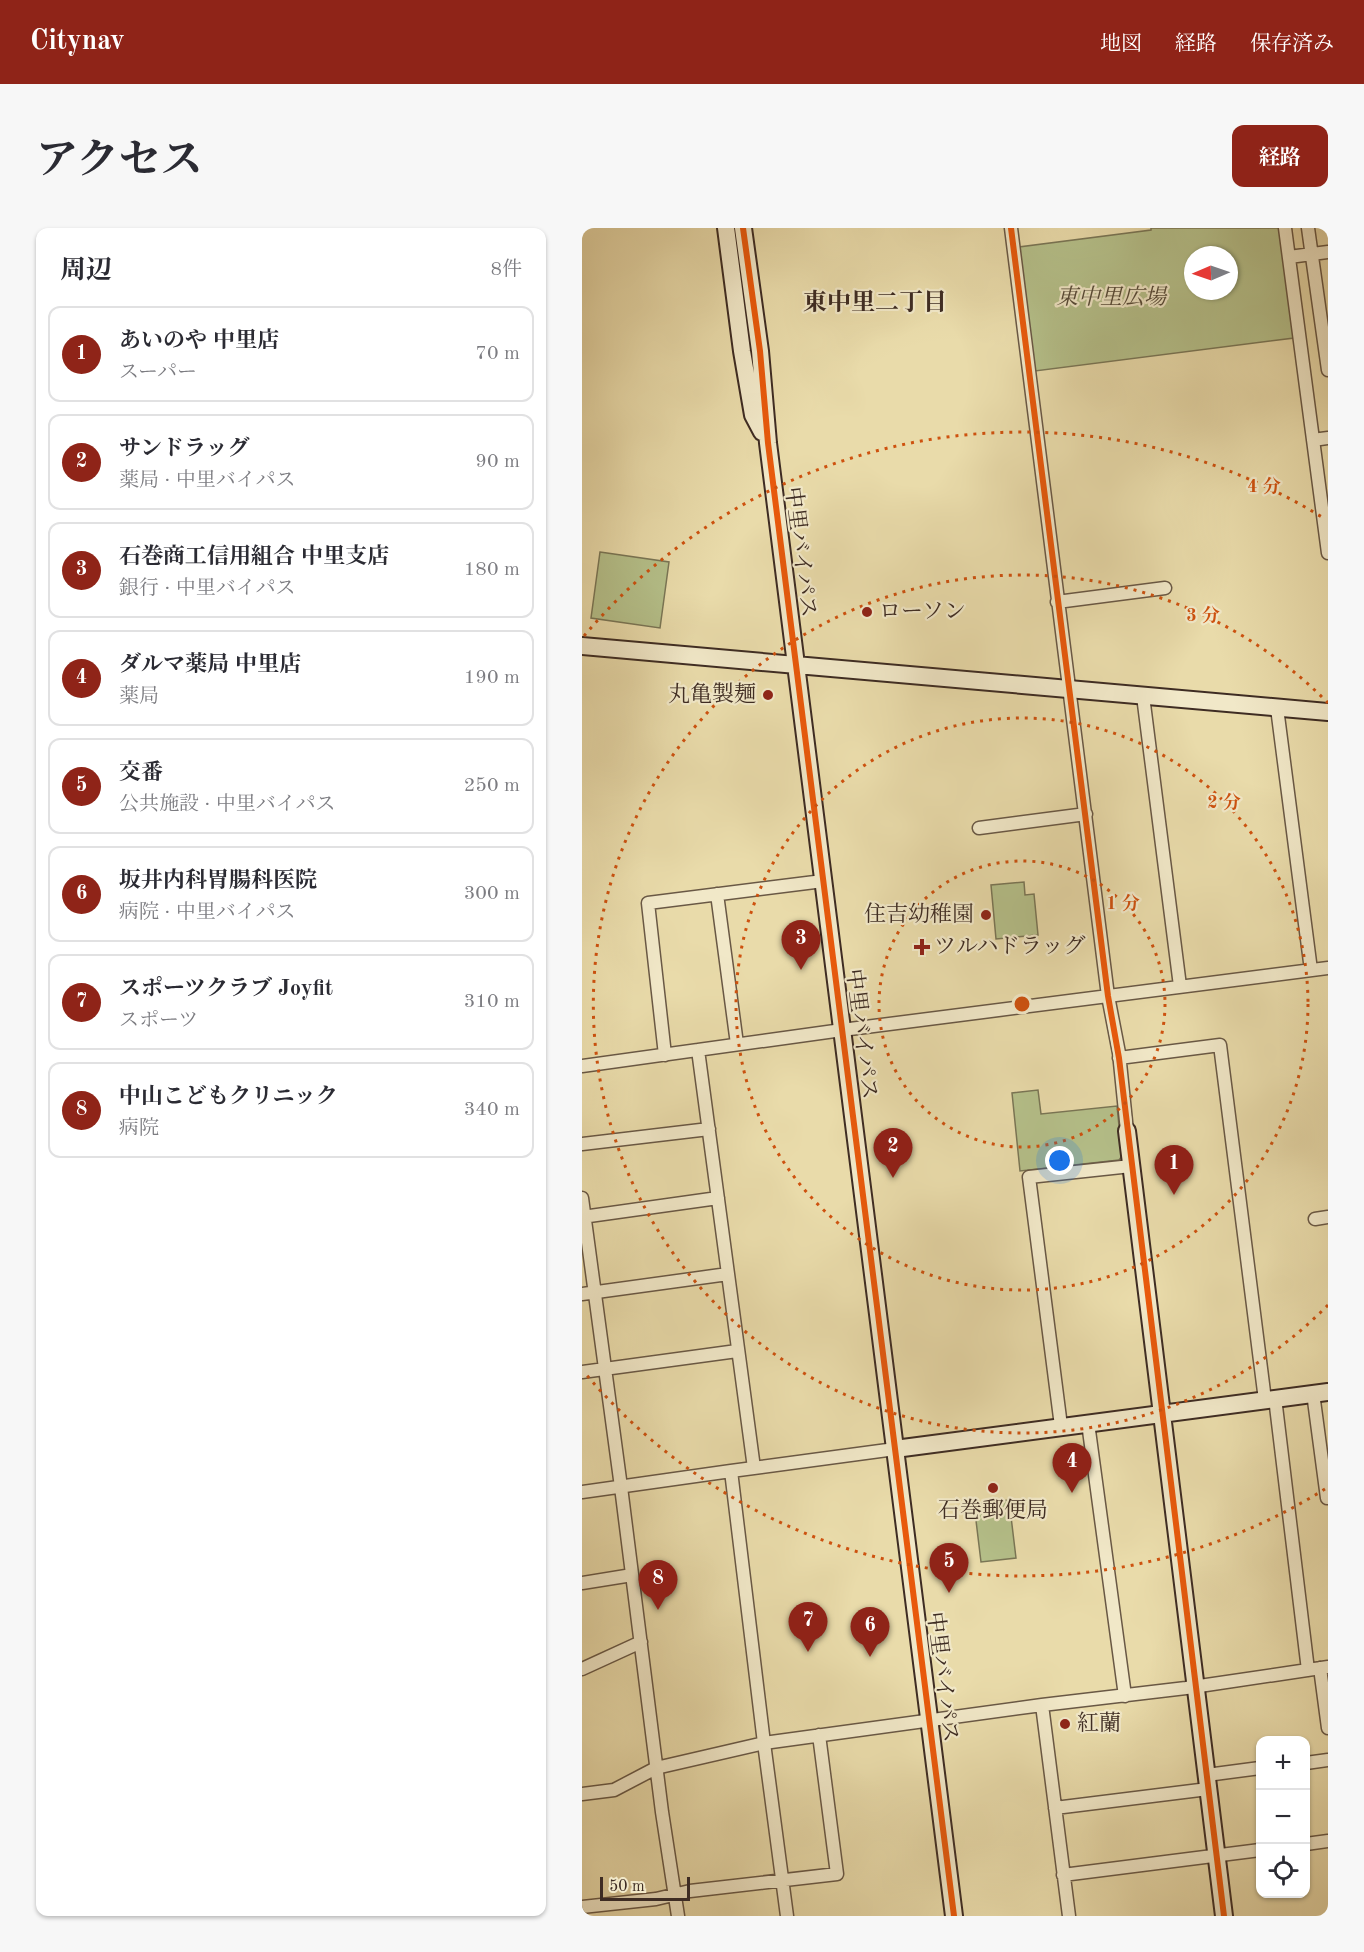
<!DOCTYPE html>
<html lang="ja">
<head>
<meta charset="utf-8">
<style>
  :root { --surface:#fff; --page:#f7f7f7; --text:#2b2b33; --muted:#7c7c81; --line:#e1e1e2; --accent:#8f2418 }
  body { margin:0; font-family:"Old Standard TT","Noto Serif JP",serif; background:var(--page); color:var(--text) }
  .controls { position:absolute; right:18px; bottom:18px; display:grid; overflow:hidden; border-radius:12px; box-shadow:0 2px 4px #0004 }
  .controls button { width:54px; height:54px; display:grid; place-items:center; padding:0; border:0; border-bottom:2px solid var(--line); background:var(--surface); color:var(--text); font:30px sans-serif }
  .compass { position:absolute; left:602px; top:18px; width:54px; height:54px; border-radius:50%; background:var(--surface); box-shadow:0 2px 4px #0004; rotate:268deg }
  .scale { position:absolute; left:18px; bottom:15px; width:90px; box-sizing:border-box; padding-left:6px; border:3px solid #3e2c23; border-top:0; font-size:16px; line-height:21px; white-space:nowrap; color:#3e2c23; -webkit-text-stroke:4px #f1e8c8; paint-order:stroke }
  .you { position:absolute; left:478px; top:933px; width:21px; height:21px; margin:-15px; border:4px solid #fff; border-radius:50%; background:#1a73e8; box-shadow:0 0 0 9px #1a73e833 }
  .badge { display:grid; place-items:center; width:39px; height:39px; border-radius:50%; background:var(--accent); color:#fff; font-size:20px; font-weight:700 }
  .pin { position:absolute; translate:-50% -50px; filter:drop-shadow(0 2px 3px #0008) }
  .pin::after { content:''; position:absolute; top:32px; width:21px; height:18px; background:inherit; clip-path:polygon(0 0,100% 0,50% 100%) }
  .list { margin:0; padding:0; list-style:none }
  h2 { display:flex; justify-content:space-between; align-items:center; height:78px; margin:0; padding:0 24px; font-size:26px }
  h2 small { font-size:20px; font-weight:400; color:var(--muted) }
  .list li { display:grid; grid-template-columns:39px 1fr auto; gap:18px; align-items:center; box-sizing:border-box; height:96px; margin:0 12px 12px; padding:0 12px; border:2px solid var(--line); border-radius:12px }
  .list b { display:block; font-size:22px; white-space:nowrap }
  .list p { margin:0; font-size:20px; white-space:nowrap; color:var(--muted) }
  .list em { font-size:20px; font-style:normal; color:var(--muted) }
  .icon { flex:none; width:33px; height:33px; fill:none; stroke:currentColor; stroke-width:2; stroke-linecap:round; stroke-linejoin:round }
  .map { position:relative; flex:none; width:746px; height:1688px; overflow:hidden; border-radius:12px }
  header { display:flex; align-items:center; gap:36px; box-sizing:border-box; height:84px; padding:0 30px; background:var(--accent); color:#fff }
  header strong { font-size:28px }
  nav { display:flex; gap:33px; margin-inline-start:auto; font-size:21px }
  .intro { display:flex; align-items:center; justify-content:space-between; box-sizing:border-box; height:144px; padding:0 36px }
  h1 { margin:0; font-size:42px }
  .button { padding:15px 27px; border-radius:12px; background:var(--accent); color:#fff; font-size:21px; font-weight:700 }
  main { display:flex; gap:36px; padding:0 36px }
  aside { flex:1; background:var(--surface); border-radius:12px; box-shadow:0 2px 4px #0004 }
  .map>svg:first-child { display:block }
  .green { fill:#b5c08a; stroke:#7a7656; stroke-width:1.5; fill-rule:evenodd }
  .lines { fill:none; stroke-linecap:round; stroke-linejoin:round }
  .street-casing { stroke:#695845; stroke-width:15 }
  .secondary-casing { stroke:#3e2c23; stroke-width:20 }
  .street { stroke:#f1e8c8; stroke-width:12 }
  .secondary { stroke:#f1e8c8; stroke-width:16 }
  .cycleway-casing { stroke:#f1e8c8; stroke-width:10 }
  .cycleway { stroke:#e8590c; stroke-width:6 }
  .ring { fill:none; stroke:#ce520f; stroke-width:3; stroke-dasharray:3 6 }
  .poi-dot { fill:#8f2418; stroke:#f1e8c8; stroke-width:2 }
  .labels { text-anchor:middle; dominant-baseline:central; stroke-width:4.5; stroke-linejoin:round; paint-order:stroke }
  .park-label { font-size:22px; font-style:italic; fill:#564a38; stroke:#f1e8c8 }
  .street-label { font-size:22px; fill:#3e2c23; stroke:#f1e8c8 }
  .poi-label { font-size:22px; fill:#3e2c23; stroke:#f1e8c8; text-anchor:start }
  .neighbourhood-label { font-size:24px; font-weight:bold; fill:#3e2c23; stroke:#f1e8c8 }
  .centre { fill:#ce520f; stroke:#f1e8c8; stroke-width:3 }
  .ring-label { font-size:18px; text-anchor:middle; font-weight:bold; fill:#ce520f; stroke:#f1e8c8; stroke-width:4.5; stroke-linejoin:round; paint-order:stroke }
</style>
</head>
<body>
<header>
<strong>Citynav</strong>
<nav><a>地図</a><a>経路</a><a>保存済み</a></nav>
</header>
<div class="intro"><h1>アクセス</h1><a class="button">経路</a></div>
<main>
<aside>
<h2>周辺<small>8件</small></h2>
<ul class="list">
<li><span class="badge">1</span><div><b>あいのや 中里店</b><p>スーパー</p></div><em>70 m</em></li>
<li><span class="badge">2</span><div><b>サンドラッグ</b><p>薬局 · 中里バイパス</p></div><em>90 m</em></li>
<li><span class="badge">3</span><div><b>石巻商工信用組合 中里支店</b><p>銀行 · 中里バイパス</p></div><em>180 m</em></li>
<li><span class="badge">4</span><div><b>ダルマ薬局 中里店</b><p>薬局</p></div><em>190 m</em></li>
<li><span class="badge">5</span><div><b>交番</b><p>公共施設 · 中里バイパス</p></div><em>250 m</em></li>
<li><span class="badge">6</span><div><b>坂井内科胃腸科医院</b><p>病院 · 中里バイパス</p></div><em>300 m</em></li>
<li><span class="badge">7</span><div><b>スポーツクラブ Joyfit</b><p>スポーツ</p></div><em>310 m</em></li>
<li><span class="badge">8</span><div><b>中山こどもクリニック</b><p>病院</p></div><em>340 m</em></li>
</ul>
</aside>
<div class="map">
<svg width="746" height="1688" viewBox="0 0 746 1688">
  <rect width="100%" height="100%" fill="#e9dbaa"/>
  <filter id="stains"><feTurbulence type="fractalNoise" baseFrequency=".00333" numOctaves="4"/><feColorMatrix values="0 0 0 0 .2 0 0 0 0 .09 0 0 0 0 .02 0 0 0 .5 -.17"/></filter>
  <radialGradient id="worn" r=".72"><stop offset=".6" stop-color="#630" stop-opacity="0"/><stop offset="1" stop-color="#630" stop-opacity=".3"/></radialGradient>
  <path class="green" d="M 569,0 L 698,0 L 712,110 L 453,143 L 437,19 L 569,2 ZM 611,27 L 647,27 L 647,63 L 611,63 Z
    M 18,324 L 87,334 L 78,400 L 9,390 Z
    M 442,654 L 443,667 L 452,666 L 456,707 L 414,711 L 409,657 Z
    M 456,862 L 459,886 L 535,878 L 540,928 L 537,932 L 438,943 L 430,865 Z
    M 427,1272 L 434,1330 L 399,1334 L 392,1276 Z"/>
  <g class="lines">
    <g class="street-casing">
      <path id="street" d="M 429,0 L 526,768 L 537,825 L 545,903
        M 703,0 L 746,325
        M 726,0 L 746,142
        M 707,29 L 746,24
        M 731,212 L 746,210
        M 475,374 L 583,360
        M 561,468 L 598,758
        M 695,480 L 729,742
        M 397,600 L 504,586
        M 135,666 L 155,816
        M 116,822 L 172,1240
        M 83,827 L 66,675 L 241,653
        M 537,830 L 638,817 L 683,1172
        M 0,838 L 260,802 L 746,740
        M 0,916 L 127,901
        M 0,970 L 39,1259 L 80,1584 L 96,1688
        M 0,989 L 136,970
        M 733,991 L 746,989
        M 0,1066 L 146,1046
        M 0,1144 L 155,1123
        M 731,1165 L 745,1270
        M 693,1170 L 726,1442
        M 506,1195 L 543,1468
        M 479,1198 L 447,949 L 549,938
        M 0,1264 L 149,1243
        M 0,1355 L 50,1347
        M 738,1440 L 746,1500
        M 0,1441 L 59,1414
        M 460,1477 L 487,1688
        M 724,1535 L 746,1532
        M 625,1547 L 678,1540
        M 0,1566 L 32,1562 L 74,1540 L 182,1515 L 460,1477 L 604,1460 L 746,1439
        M 473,1580 L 626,1561
        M 724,1616 L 746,1613
        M 481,1647 L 678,1622
        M 0,1679 L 74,1671 L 108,1663 L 255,1646 L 237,1507
        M 205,1688 L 182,1515 L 149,1243 L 313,1221"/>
    </g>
    <g class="secondary-casing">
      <path id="secondary" d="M 144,0 L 160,123 L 171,187 L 180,204
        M 161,0 L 178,123 L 186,215 L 372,1688
        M 0,418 L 746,484
        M 545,903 L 642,1688
        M 313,1221 L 746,1164"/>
    </g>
    <use href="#street" class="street"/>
    <use href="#secondary" class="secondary"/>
    <g class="cycleway-casing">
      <path id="cycleway" d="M 161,0 L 178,123 L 186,215 L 372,1688
        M 429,0 L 526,768 L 537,830 L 642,1688"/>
    </g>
    <use href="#cycleway" class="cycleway"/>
  </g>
  <g class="ring">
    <circle cx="440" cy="776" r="143"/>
    <circle cx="440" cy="776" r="286"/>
    <path d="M746 1077A429 429 0 1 1 746 475"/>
    <path d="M743 1261A572 572 0 0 1 2 1144M2 408A572 572 0 0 1 743 291"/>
  </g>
  <g class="poi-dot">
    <circle cx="285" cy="384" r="6"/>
    <circle cx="186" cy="467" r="6"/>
    <circle cx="404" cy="687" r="6"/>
    <path d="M337 710h6v6h6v6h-6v6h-6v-6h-6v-6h6z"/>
    <circle cx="411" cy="1260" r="6"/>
    <circle cx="483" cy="1496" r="6"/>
  </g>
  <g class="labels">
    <g class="park-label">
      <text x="529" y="70">東中里広場</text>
    </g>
    <g class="street-label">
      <text transform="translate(218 324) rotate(83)">中里バイパス</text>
      <text transform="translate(279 806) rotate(83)">中里バイパス</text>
      <text transform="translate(360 1449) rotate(83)">中里バイパス</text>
    </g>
    <g class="poi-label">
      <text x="297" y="384">ローソン</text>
      <text x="174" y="467" text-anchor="end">丸亀製麺</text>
      <text x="392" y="687" text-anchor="end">住吉幼稚園</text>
      <text x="352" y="719">ツルハドラッグ</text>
      <text x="411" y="1283" text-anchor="middle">石巻郵便局</text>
      <text x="495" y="1496">紅蘭</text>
    </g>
    <g class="neighbourhood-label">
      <text x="293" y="76">東中里二丁目</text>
    </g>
  </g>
  <circle cx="440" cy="776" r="9" class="centre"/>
  <g class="ring-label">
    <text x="682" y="264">4 分</text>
    <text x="621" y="393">3 分</text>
    <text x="642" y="580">2 分</text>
    <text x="541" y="681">1 分</text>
  </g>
  <rect width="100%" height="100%" filter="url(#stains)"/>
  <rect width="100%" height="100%" fill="url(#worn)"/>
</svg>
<div class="controls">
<button>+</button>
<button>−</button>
<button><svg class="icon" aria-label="locate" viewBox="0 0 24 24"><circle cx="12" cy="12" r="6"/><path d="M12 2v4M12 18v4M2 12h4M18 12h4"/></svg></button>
</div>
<svg class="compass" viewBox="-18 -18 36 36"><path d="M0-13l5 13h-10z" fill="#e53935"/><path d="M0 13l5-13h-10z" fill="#7c7c81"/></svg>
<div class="scale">50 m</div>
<div class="you"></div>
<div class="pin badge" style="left:592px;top:967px">1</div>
<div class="pin badge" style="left:311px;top:950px">2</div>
<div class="pin badge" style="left:219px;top:742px">3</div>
<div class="pin badge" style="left:490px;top:1265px">4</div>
<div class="pin badge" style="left:367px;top:1365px">5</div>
<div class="pin badge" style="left:288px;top:1429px">6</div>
<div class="pin badge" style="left:226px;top:1424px">7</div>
<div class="pin badge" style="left:76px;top:1382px">8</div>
</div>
</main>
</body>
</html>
